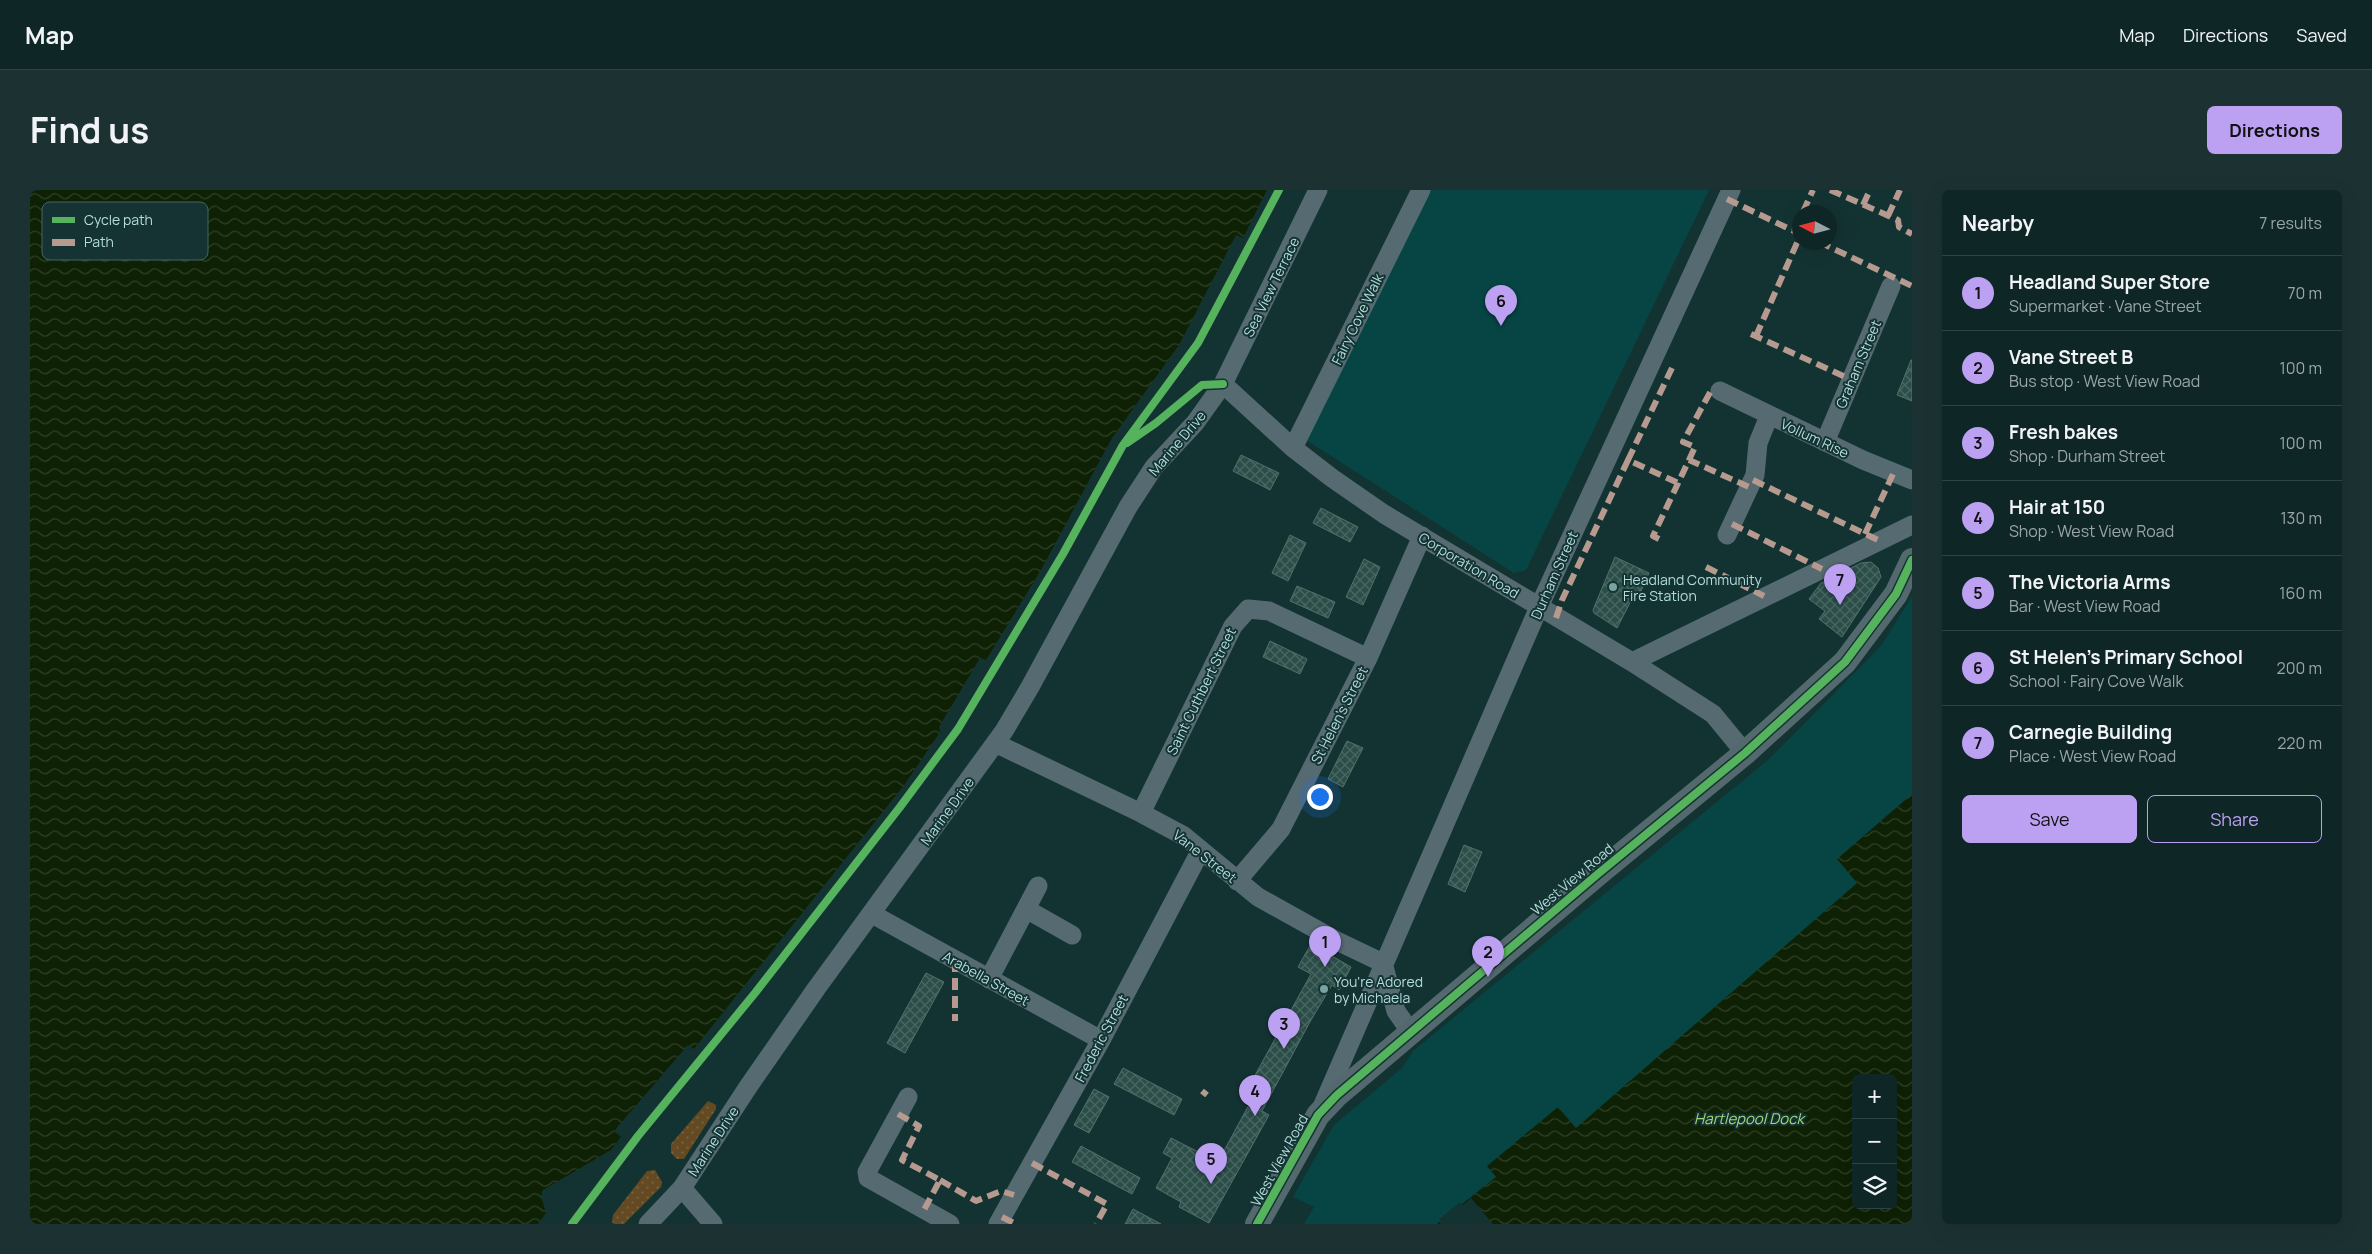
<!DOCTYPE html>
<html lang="en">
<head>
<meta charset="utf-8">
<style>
  :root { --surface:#0e2626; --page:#1c3232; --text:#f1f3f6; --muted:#9ba5a7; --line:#2e4343; --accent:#bca0f2 }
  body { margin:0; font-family:Manrope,sans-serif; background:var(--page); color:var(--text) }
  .controls { position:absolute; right:15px; bottom:15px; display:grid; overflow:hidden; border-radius:8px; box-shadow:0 5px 20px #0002 }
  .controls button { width:45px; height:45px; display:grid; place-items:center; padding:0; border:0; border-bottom:1px solid var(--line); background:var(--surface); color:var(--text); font:25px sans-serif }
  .compass { position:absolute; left:1762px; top:15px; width:45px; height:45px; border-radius:50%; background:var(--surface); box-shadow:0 5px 20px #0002; rotate:276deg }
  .you { position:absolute; left:1289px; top:606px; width:18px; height:18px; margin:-12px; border:4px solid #fff; border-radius:50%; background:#1a73e8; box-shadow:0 0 0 8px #1a73e833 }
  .badge { display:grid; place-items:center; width:32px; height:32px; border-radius:50%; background:var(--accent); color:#111; font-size:16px; font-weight:700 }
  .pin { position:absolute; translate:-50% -41px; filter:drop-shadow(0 1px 2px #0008) }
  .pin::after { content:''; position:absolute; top:26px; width:18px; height:15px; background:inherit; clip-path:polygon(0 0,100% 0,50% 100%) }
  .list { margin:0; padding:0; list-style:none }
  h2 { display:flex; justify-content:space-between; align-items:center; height:65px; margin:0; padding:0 20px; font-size:21px }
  h2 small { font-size:16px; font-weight:400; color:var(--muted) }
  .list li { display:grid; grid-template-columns:32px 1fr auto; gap:15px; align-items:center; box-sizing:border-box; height:75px; padding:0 20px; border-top:1px solid var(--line) }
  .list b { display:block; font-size:19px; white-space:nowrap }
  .list p { margin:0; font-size:16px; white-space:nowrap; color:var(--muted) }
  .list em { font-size:16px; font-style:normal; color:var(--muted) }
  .actions { display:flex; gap:10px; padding:15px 20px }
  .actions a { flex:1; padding:11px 0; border:1px solid var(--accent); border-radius:8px; text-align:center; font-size:18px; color:var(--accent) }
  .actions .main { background:var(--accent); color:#111 }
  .icon { flex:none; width:28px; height:28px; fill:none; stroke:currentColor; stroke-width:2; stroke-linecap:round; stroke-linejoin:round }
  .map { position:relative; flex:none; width:1882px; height:1034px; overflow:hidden; border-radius:8px }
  header { display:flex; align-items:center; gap:30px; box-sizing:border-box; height:70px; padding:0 25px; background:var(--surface); border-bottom:1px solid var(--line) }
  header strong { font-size:24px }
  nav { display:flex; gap:28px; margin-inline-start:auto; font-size:18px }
  .intro { display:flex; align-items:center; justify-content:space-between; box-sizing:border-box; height:120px; padding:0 30px }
  h1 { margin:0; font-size:35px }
  .button { padding:12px 22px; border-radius:8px; background:var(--accent); color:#111; font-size:18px; font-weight:700 }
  main { display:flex; gap:30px; padding:0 30px }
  aside { flex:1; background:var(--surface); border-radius:8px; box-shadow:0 5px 20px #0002 }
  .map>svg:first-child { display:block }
  .built { fill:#074544; fill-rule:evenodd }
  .garden { fill:url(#garden-dots) }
  .water { fill:url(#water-waves); fill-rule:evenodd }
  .pier { fill:#133332 }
  .building { fill:url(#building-cross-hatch); stroke:#52706b }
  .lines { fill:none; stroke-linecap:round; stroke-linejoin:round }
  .minor { stroke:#566a72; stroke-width:19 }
  .major { stroke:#53696e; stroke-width:24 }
  .quiet { stroke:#b69a8f; stroke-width:6; stroke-dasharray:12 6; stroke-linecap:butt }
  .cycleway-casing { stroke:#143332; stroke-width:11 }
  .cycleway { stroke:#56b35d; stroke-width:8 }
  .poi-dot { fill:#7aa2a0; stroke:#143332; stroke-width:2 }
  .labels { text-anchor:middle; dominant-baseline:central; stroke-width:4; stroke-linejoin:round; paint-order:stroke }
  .street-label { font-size:14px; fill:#b1dddb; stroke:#143332 }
  .poi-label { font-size:14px; fill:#b1dddb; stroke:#143332; text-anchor:start }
  .water-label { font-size:15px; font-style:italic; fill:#a1d779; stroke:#143332 }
  .key { fill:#143332; stroke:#436665; stroke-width:1 }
  .key-label { font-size:14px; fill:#b1dddb }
</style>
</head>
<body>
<header>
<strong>Map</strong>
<nav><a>Map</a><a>Directions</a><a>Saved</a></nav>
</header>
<div class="intro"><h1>Find us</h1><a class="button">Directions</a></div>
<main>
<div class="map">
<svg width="1882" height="1034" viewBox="0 0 1882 1034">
  <defs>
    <pattern id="garden-dots" width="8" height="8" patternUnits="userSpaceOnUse" patternTransform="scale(1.25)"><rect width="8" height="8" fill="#634a22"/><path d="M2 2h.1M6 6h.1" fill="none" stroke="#776442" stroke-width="1.8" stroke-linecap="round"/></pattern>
    <pattern id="water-waves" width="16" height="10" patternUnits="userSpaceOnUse" patternTransform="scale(1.25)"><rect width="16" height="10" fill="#0e2104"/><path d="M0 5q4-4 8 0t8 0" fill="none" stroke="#2f4128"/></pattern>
    <pattern id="building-cross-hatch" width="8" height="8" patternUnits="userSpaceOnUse" patternTransform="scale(1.25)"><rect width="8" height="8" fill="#2c4e49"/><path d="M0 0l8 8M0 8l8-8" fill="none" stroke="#486763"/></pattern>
  </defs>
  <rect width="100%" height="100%" fill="#133332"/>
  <path class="built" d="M 1397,0 L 1679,0 L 1496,380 L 1484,383 L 1273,248 Z
    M 1882,406 L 1882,1034 L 1274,1034 L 1284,1017 L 1263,1007 L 1304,935 L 1372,878 L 1383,861 L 1738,570 L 1851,456 ZM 1826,888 L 1863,888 L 1863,1015 L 1826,1015 Z"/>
  <path class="garden" d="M 678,911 L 686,915 L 686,919 L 654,969 L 647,969 L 641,963 L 641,954 Z
    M 625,980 L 632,992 L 631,997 L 594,1034 L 584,1034 L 582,1032 L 583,1025 L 617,981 Z"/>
  <path class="water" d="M 0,0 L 1237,0 L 1213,48 L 1206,45 L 1149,155 L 1082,248 L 1011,380 L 956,470 L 950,468 L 909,537 L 910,542 L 875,594 L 664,859 L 658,855 L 584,941 L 591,947 L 581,960 L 513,1000 L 511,1006 L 516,1023 L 508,1034 L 0,1034 Z
    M 1882,604 L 1882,1034 L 1407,1034 L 1466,987 L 1457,976 L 1528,917 L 1546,938 L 1827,693 L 1807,669 ZM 1826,888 L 1863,888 L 1863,1015 L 1826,1015 Z"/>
  <path class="pier" d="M 1441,1008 L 1463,1034 L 1409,1034 L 1411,1032 L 1409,1029 L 1430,1012 L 1433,1015 Z"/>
  <path class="building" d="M 1881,170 L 1882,170 L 1882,211 L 1867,205 Z
    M 1211,265 L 1249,283 L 1240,300 L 1203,281 Z
    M 1291,318 L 1328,337 L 1320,352 L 1283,333 Z
    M 1260,345 L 1276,353 L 1258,391 L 1242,383 Z
    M 1585,367 L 1619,383 L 1610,403 L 1606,401 L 1587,438 L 1564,423 L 1563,420 Z
    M 1334,369 L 1350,377 L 1333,415 L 1316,407 Z
    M 1841,372 L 1848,378 L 1851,387 L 1812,447 L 1789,429 L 1795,421 L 1779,409 L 1791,393 L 1831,373 Z
    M 1267,396 L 1305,412 L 1298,428 L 1260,411 Z
    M 1240,451 L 1277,469 L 1270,484 L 1233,467 Z
    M 1317,551 L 1333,558 L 1313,597 L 1298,589 Z
    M 1434,655 L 1452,662 L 1435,702 L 1418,694 Z
    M 1281,754 L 1321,777 L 1309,800 L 1302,795 L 1281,830 L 1232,921 L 1239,925 L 1179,1033 L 1149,1017 L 1151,1012 L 1126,998 L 1142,968 L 1133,963 L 1141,948 L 1188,972 L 1221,911 L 1213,907 L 1281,784 L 1268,777 Z
    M 896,783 L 914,792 L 875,863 L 857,853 Z
    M 1093,878 L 1152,909 L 1144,925 L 1084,894 Z
    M 1064,899 L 1079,907 L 1059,943 L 1044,935 Z
    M 1051,956 L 1110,988 L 1102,1004 L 1042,972 Z
    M 1103,1019 L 1131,1034 L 1095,1034 Z"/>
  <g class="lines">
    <path class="minor" d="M 1193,194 L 1263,258 L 1302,288 L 1354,324 L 1602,472 L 1683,524 L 1715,563
      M 1690,201 L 1833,270 L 1882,290
      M 1795,252 L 1861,96
      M 1263,258 L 1391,0
      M 1697,345 L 1725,285 L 1728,253 L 1739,226
      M 1602,472 L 1882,335
      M 965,553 L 1111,623 L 1154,646 L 1228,707 L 1307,751 L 1353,773
      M 1111,623 L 1203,436 L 1218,419 L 1239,421 L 1338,468
      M 1207,691 L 1251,639 L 1338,468 L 1392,346
      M 996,719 L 1042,745
      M 842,724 L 1071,850
      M 1353,773 L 1366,821 L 1380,841
      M 959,789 L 1008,696
      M 878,907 L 837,982 L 838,988 L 920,1034
      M 1292,917 L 1509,417 L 1701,0
      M 652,998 L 683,1034
      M 618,1034 L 652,998 L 718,897 L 786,799 L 974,541 L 1000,497 L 1098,317 L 1124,277 L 1165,233 L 1193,194 L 1288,0
      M 968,1034 L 1071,850 L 1171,660"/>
    <path class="major" d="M 1227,1034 L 1288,925 L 1307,905 L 1569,683 L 1715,563 L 1815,472 L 1866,404 L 1882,370"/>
    <path class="quiet" d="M 1800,0 L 1868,30 L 1869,37 L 1882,44
      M 1697,9 L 1770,44
      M 1833,15 L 1840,0
      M 1773,22 L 1783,0
      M 1858,26 L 1870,0
      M 1764,41 L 1770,30
      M 1789,52 L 1882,96
      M 1721,144 L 1822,190
      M 1726,146 L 1770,46
      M 1642,178 L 1598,270 L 1648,293
      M 1659,270 L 1665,257 L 1653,252 L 1683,197
      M 1723,290 L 1850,351
      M 1702,334 L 1792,379
      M 1835,344 L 1864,282
      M 1629,349 L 1623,346 L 1659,270 L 1719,297
      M 1676,377 L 1734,406
      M 1526,428 L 1532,410 L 1598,270
      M 925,770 L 925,831
      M 1172,901 L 1177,905
      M 868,924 L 889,936 L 872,970 L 910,990 L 894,1020
      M 1002,973 L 1077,1014 L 1066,1034
      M 910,990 L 946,1011 L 971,1001 L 984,1005
      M 972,1027 L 986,1034"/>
    <g class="cycleway-casing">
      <path id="cycleway" d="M 1097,253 L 1126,233 L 1172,195 L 1193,194
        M 542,1034 L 608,946 L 725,803 L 870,617 L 928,539 L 1033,364 L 1093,255 L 1168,153 L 1249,0
        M 1227,1034 L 1288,925 L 1307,905 L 1569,683 L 1715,563 L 1815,472 L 1866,404 L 1882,370"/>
    </g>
    <use href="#cycleway" class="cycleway"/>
  </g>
  <g class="poi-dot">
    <circle cx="1583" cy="397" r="5"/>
    <circle cx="1294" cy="799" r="5"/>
  </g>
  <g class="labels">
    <g class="street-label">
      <text transform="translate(1241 97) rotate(-64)">Sea View Terrace</text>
      <text transform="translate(1327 129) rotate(-64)">Fairy Cove Walk</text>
      <text transform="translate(1828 174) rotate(-67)">Graham Street</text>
      <text transform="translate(1785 248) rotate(25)">Vollum Rise</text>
      <text transform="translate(1147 253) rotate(-50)">Marine Drive</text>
      <text transform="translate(1439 375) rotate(31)">Corporation Road</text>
      <text transform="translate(1524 385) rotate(-66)">Durham Street</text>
      <text transform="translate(1171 501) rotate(-64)">Saint Cuthbert Street</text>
      <text transform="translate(1309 525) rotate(-63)">St Helen's Street</text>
      <text transform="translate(917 621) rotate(-54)">Marine Drive</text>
      <text transform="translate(1175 666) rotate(38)">Vane Street</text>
      <text transform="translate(1542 689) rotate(-40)">West View Road</text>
      <text transform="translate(956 788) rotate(29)">Arabella Street</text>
      <text transform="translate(1071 848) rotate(-62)">Frederic Street</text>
      <text transform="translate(683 951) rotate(-57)">Marine Drive</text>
      <text transform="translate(1249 970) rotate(-61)">West View Road</text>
    </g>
    <g class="poi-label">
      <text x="1593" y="389">Headland Community<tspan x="1593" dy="16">Fire Station</tspan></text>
      <text x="1304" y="791">You're Adored<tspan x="1304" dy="16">by Michaela</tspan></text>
    </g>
    <g class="water-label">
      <text x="1719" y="928">Hartlepool Dock</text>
    </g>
  </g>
  <rect x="12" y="12" width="166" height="58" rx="8" class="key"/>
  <rect x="22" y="27" width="23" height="6" fill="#56b35d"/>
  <rect x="22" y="49" width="23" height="7" fill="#b69a8f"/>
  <g class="key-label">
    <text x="54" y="35">Cycle path</text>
    <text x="54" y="57">Path</text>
  </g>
</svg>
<div class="controls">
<button>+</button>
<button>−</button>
<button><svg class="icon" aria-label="layers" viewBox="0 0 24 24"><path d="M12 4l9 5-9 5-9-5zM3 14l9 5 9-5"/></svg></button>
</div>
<svg class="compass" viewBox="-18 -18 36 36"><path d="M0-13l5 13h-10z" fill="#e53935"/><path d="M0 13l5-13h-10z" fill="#9ba5a7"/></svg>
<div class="you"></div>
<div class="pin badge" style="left:1295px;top:777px">1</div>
<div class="pin badge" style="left:1458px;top:787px">2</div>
<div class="pin badge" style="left:1254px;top:859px">3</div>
<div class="pin badge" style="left:1225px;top:926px">4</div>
<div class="pin badge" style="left:1181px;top:994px">5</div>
<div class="pin badge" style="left:1471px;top:136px">6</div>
<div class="pin badge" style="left:1810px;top:415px">7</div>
</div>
<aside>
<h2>Nearby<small>7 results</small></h2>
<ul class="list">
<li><span class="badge">1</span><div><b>Headland Super Store</b><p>Supermarket · Vane Street</p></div><em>70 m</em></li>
<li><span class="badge">2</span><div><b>Vane Street B</b><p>Bus stop · West View Road</p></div><em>100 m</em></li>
<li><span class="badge">3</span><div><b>Fresh bakes</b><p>Shop · Durham Street</p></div><em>100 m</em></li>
<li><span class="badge">4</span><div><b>Hair at 150</b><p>Shop · West View Road</p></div><em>130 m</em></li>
<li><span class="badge">5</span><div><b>The Victoria Arms</b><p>Bar · West View Road</p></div><em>160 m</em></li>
<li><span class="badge">6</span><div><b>St Helen's Primary School</b><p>School · Fairy Cove Walk</p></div><em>200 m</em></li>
<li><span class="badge">7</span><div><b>Carnegie Building</b><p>Place · West View Road</p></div><em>220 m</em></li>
</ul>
<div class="actions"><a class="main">Save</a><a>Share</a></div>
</aside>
</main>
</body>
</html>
